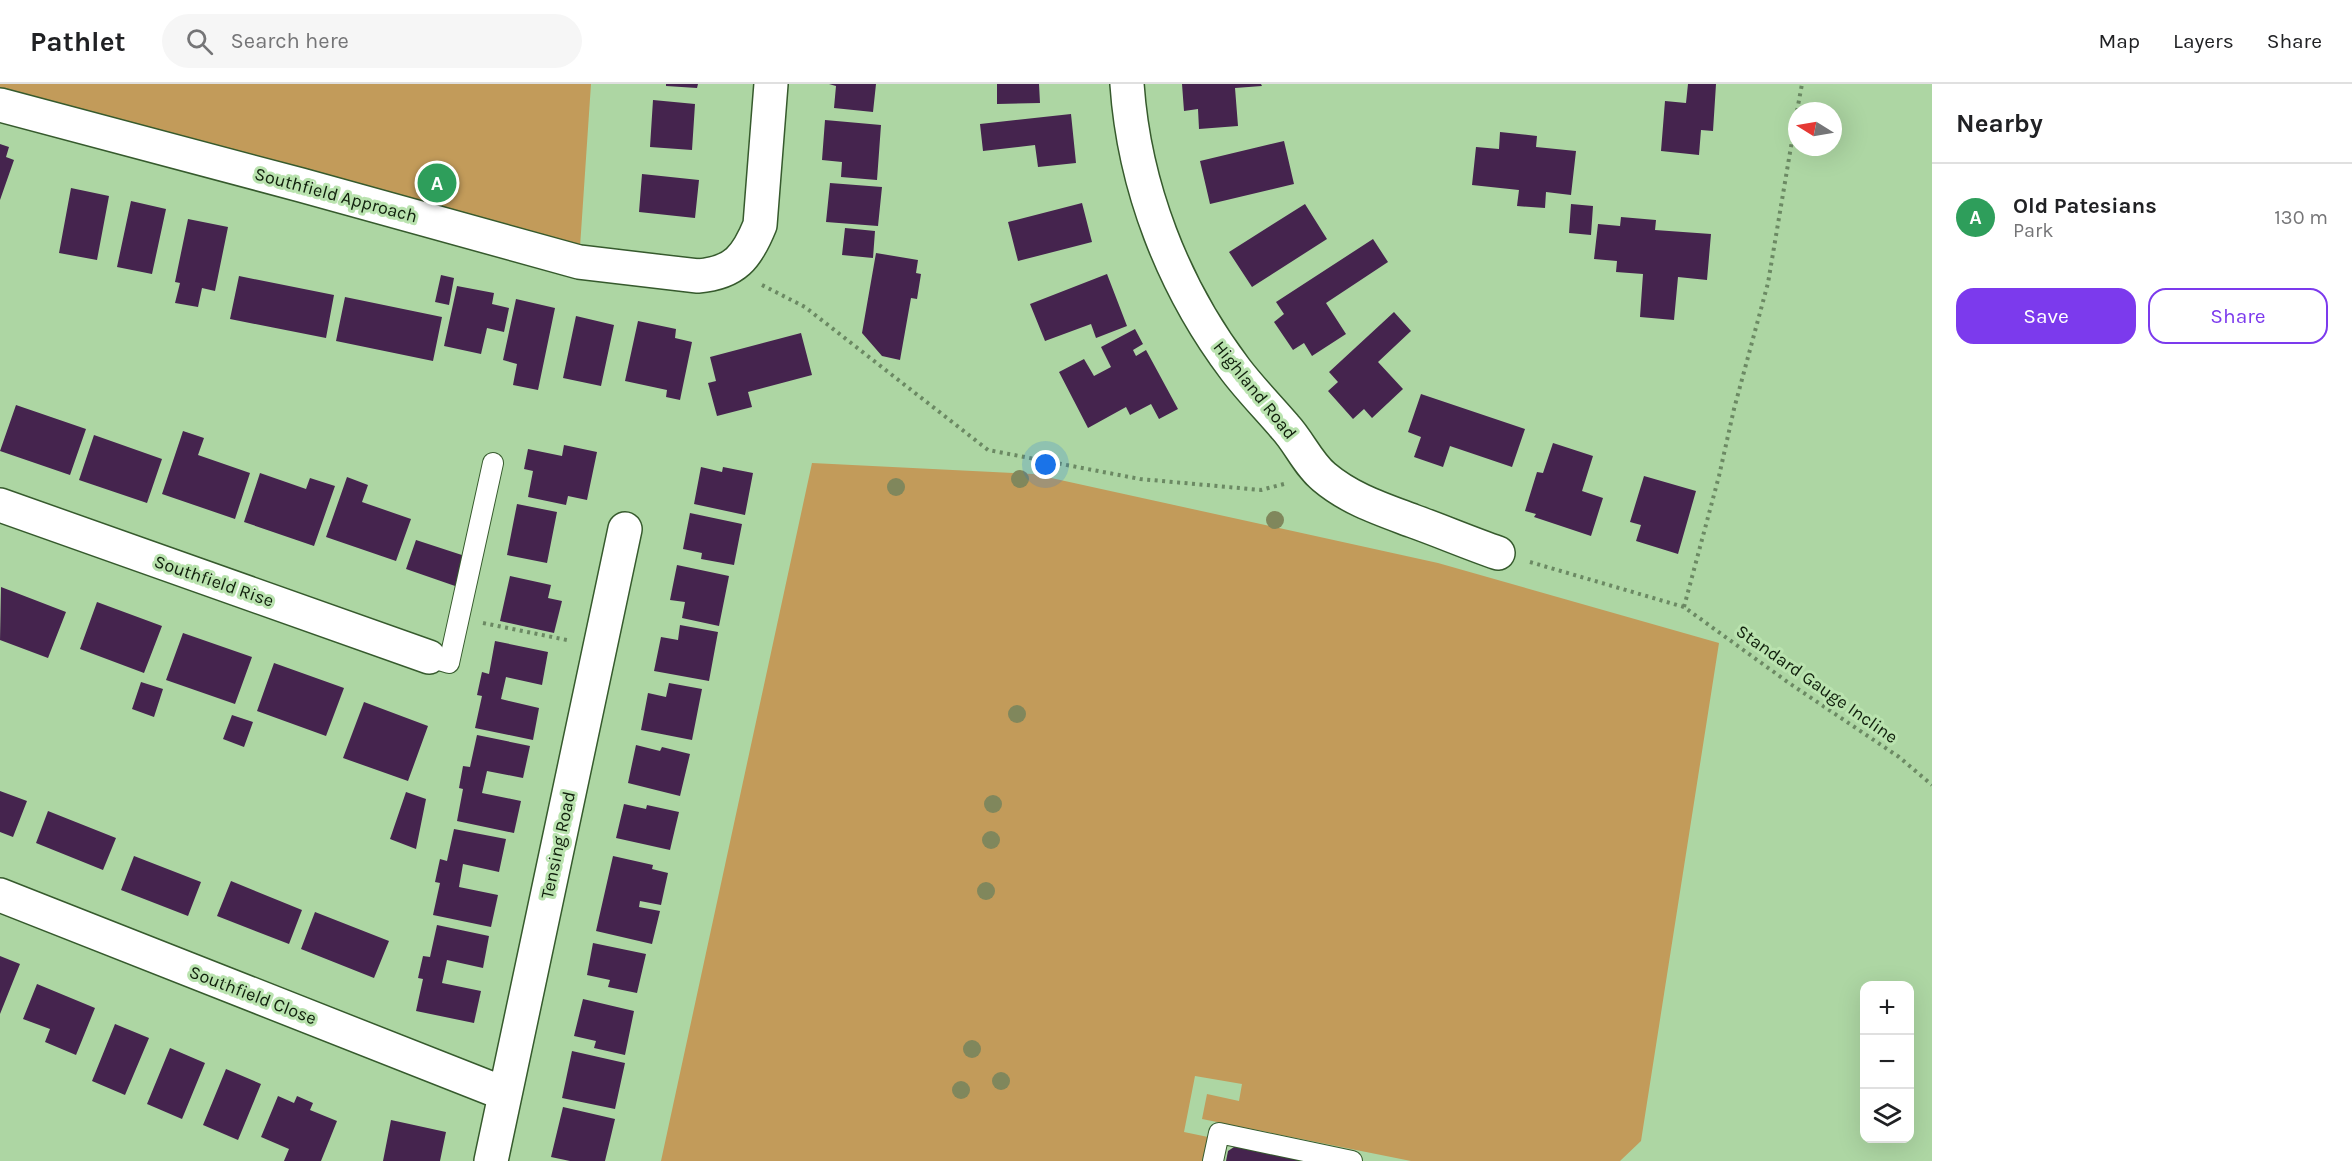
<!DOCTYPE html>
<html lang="en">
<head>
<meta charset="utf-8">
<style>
  :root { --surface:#fff; --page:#f6f6f6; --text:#202124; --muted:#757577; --line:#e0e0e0; --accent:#7c3aed }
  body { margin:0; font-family:Karla,sans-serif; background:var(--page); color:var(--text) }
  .controls { position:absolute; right:18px; bottom:18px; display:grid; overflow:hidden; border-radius:12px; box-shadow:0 6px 24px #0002 }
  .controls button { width:54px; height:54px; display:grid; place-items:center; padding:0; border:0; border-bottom:2px solid var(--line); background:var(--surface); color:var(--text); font:30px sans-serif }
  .compass { position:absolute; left:1788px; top:18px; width:54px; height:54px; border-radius:50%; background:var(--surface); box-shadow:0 6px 24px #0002; rotate:281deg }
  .you { position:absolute; left:1046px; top:381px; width:21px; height:21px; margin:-15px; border:4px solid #fff; border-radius:50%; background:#1a73e8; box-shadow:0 0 0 9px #1a73e833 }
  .badge { display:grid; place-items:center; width:39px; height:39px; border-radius:50%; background:var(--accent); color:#fff; font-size:20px; font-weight:700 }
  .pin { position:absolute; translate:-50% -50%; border:3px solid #fff; box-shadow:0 2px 6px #0006 }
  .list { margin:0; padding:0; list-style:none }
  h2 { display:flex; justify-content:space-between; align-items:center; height:78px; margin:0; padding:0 24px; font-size:26px }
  h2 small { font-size:20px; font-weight:400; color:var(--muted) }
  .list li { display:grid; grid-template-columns:39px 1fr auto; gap:18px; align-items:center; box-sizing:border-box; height:108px; padding:0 24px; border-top:2px solid var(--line) }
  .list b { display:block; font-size:22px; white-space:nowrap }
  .list p { margin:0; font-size:20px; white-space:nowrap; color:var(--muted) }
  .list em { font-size:20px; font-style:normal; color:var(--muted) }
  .actions { display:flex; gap:12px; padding:18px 24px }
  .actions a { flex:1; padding:14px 0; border:2px solid var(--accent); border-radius:18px; text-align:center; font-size:21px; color:var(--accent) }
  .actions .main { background:var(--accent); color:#fff }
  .icon { flex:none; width:33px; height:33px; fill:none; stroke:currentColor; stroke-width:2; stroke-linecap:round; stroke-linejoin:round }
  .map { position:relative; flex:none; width:1932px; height:1077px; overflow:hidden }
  header { display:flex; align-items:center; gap:36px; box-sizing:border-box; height:84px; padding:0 30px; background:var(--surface); border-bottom:2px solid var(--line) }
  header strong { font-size:28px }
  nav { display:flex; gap:33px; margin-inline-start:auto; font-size:21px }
  .search { width:420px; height:54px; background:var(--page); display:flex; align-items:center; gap:15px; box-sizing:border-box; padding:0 21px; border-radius:33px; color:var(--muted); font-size:22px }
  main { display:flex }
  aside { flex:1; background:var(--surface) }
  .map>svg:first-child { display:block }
  .green { fill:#c29b5a }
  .building { fill:#45244e }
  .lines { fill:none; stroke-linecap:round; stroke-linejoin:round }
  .lane-casing { stroke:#365a2d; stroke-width:22 }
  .street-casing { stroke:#365a2d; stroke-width:36 }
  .path { stroke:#6b8963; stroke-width:4; stroke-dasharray:3 4.5; stroke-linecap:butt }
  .lane { stroke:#fff; stroke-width:20 }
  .street { stroke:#fff; stroke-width:33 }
  .tree { fill:#80875c }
  .labels { text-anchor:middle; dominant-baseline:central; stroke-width:6; stroke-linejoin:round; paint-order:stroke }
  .street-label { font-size:18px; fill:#101f0c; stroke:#bae3af }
</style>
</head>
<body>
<header>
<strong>Pathlet</strong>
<div class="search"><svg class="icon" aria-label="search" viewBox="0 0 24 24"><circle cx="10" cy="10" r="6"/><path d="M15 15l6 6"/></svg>Search here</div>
<nav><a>Map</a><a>Layers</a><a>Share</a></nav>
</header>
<main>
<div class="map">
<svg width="1932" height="1077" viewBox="0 0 1932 1077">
  <rect width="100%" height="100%" fill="#add6a3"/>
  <path class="green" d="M 0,0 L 591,0 L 579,178 L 0,21 Z
    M 812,379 L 1033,390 L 1438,479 L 1719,559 L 1641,1057 L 1620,1077 L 1411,1077 L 1202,1035 L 1207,1010 L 1239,1017 L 1242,1000 L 1195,992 L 1184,1048 L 1208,1053 L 1202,1077 L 661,1077 Z"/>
  <path class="building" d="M 666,0 L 698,0 L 697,4 L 666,2 Z
    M 829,0 L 876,0 L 873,28 L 834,24 L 836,2 Z
    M 997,0 L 1039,0 L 1040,19 L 997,20 Z
    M 1182,0 L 1261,0 L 1262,2 L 1235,4 L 1238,42 L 1199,45 L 1198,25 L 1184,27 Z
    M 1688,0 L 1716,0 L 1713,47 L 1701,46 L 1699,71 L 1661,67 L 1665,17 L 1686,19 Z
    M 653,16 L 695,20 L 692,66 L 650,63 Z
    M 1071,30 L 1076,79 L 1038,83 L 1035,61 L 983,67 L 980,40 Z
    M 825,36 L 881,41 L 877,96 L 841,93 L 842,78 L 822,76 Z
    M 1500,48 L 1537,52 L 1536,63 L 1576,67 L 1571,111 L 1546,108 L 1545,124 L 1517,122 L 1519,106 L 1472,101 L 1476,63 L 1499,65 Z
    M 1284,57 L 1294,100 L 1210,120 L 1200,77 Z
    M 0,60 L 9,63 L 6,73 L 14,76 L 0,116 Z
    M 642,90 L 699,96 L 695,134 L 639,128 Z
    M 830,99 L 882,103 L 878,142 L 826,138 Z
    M 71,104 L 109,112 L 97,176 L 59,169 Z
    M 131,117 L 166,125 L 152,190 L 117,183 Z
    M 1082,119 L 1092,158 L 1018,177 L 1008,138 Z
    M 1305,120 L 1327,155 L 1252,203 L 1229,168 Z
    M 1571,120 L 1593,122 L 1591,151 L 1569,149 Z
    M 1621,133 L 1656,136 L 1655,146 L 1711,150 L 1707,196 L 1678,193 L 1674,236 L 1640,233 L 1643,190 L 1616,188 L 1617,177 L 1594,175 L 1598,140 L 1620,142 Z
    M 188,135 L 228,143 L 215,207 L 202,204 L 198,223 L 175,219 L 180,199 L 175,198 Z
    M 845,144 L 875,147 L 873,174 L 842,171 Z
    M 1373,155 L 1388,178 L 1326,219 L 1346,250 L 1312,272 L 1304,259 L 1293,266 L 1274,238 L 1284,230 L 1276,218 Z
    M 876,169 L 918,176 L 916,189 L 921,190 L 917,215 L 911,214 L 900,276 L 882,272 L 862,249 Z
    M 1107,190 L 1127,242 L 1096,254 L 1091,240 L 1045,257 L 1030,220 Z
    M 441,191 L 454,194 L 449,221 L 435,218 Z
    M 239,192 L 334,211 L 326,254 L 230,235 Z
    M 457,202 L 494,209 L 492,220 L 509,224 L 504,248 L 487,244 L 481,270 L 444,262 Z
    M 345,213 L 442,233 L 433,277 L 336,257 Z
    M 516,215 L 555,224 L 538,306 L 513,301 L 517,280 L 503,276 Z
    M 1394,228 L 1411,247 L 1378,278 L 1403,305 L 1372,334 L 1364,325 L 1353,335 L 1328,307 L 1338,298 L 1329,288 Z
    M 576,232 L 614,241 L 601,302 L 563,294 Z
    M 638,237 L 676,245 L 675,254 L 692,258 L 680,316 L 666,313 L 667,306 L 625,297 Z
    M 1135,245 L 1143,260 L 1133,266 L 1136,272 L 1146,266 L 1178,325 L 1159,335 L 1151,320 L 1130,331 L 1126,323 L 1088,344 L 1059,288 L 1084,275 L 1094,292 L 1111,283 L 1101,263 Z
    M 801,249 L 812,291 L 748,308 L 752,323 L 717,332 L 708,299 L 716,297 L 710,273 Z
    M 1421,310 L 1525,345 L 1512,383 L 1450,362 L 1443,383 L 1414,373 L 1421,353 L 1408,348 Z
    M 16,321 L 86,345 L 70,391 L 0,367 Z
    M 183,347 L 204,354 L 198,371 L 250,389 L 235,435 L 162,410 Z
    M 94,351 L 162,375 L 147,419 L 79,396 Z
    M 1553,359 L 1593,372 L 1582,407 L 1603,414 L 1591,452 L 1534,433 L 1536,430 L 1525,427 L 1537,388 L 1543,389 Z
    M 564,361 L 597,368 L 587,416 L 568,412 L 566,421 L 528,413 L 533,387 L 524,385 L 528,365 L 562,372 Z
    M 701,383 L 722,388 L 723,383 L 753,389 L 745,431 L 694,420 Z
    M 260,389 L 306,405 L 310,394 L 335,402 L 314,462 L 244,438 Z
    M 1644,392 L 1696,407 L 1678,470 L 1636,457 L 1641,441 L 1630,438 Z
    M 347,393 L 368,401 L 362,418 L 411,435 L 396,477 L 326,453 Z
    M 517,420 L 557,428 L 547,479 L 507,471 Z
    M 690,429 L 742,440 L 734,481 L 701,475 L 702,469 L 683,465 Z
    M 416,456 L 468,473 L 458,503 L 406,485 Z
    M 677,481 L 729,492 L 719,542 L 682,534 L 685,518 L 670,516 Z
    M 510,492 L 551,501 L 548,514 L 562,517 L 554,549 L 500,537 Z
    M 1,503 L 66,528 L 48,574 L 0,556 Z
    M 97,518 L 162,542 L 144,589 L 80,565 Z
    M 680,541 L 718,548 L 709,597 L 654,587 L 661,553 L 678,556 Z
    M 183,549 L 252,573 L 235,620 L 166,596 Z
    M 495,557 L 548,568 L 542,601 L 506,593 L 501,615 L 539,624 L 533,656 L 475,644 L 482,612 L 477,611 L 482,588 L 489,590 Z
    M 274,579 L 344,604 L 326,652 L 257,627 Z
    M 141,598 L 163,605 L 154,633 L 132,625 Z
    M 669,599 L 702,605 L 692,656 L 641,646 L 648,609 L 666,613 Z
    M 364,618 L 428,642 L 408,697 L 343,674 Z
    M 232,631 L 253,638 L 244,663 L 223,655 Z
    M 477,651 L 530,662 L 523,694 L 487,687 L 482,709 L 521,717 L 514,749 L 457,737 L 463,705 L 459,704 L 463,682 L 470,683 Z
    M 636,661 L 660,667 L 662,663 L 690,670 L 680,712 L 628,699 Z
    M 0,707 L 27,717 L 13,753 L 0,748 Z
    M 406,708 L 426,715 L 416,765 L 390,755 Z
    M 624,720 L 646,725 L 647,721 L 679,728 L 670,766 L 616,754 Z
    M 48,727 L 116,754 L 103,786 L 36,759 Z
    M 454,745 L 506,755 L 499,788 L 463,780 L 459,803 L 498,811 L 491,843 L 433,831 L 440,799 L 435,798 L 440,775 L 447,777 Z
    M 134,772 L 201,798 L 188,832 L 121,806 Z
    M 613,772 L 653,781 L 652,785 L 668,789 L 661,821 L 640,817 L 639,823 L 660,827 L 652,860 L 596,847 Z
    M 231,797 L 302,826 L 289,860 L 217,832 Z
    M 315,828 L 389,857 L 374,894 L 301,865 Z
    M 437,841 L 489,852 L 483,884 L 447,876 L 442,899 L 481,907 L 474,939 L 416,927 L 423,895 L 418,894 L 423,872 L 430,873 Z
    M 593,859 L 646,870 L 637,909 L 608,903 L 610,896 L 587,891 Z
    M 0,872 L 20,880 L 0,930 Z
    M 37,900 L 95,924 L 76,971 L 45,958 L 50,945 L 23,935 Z
    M 583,915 L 634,927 L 625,971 L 594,964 L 596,957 L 574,952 Z
    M 115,940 L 149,954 L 125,1011 L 92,997 Z
    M 170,964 L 205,979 L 182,1035 L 147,1020 Z
    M 572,967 L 625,979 L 615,1025 L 562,1014 Z
    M 226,985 L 261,1000 L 238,1056 L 203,1041 Z
    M 278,1012 L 294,1019 L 297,1012 L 313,1019 L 310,1026 L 337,1037 L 321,1077 L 284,1077 L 289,1065 L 261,1053 Z
    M 563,1023 L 615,1035 L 605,1077 L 570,1077 L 551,1073 Z
    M 391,1036 L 446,1048 L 440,1077 L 383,1077 Z
    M 1240,1059 L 1318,1077 L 1226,1077 L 1228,1067 Z"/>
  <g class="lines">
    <g class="lane-casing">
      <path id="lane" d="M 429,573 L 449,579 L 493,379
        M 1213,1077 L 1219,1049 L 1352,1077"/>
    </g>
    <g class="street-casing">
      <path id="street" d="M 1127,0 C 1134,102 1173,203 1235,285 C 1250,305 1268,323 1285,343 C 1299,358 1308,380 1324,393 C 1350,415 1381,425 1413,437 C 1441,447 1469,459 1498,469
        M 0,21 L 301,101 L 579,178 L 698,192 C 735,189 747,173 760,141 L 771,0
        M 0,421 L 429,573
        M 0,811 L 505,1010
        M 491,1077 L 625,445"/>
    </g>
    <path class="path" d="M 1797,27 L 1802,0
      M 762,201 L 805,223 L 988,366 L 1140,395 L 1261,406 L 1284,400
      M 1530,478 L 1684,523 L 1789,599 L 1899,673 L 1932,701
      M 1684,523 L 1719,392 L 1734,325 L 1768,199 L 1797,27
      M 483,539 L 567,556"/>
    <use href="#lane" class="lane"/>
    <use href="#street" class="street"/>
  </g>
  <g class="tree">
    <circle cx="1020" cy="395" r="9"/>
    <circle cx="896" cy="403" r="9"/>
    <circle cx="1275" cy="436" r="9"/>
    <circle cx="1017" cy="630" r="9"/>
    <circle cx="993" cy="720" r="9"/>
    <circle cx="991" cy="756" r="9"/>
    <circle cx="986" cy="807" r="9"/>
    <circle cx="972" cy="965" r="9"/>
    <circle cx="1001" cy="997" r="9"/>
    <circle cx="961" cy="1006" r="9"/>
  </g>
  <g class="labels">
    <g class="street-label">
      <text transform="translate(336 111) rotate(15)">Southfield Approach</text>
      <text transform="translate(1255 306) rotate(51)">Highland Road</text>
      <text transform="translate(214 497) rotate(19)">Southfield Rise</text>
      <text transform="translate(1817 600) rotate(35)">Standard Gauge Incline</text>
      <text transform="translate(558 761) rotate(-78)">Tensing Road</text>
      <text transform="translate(253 911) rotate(21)">Southfield Close</text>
    </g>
  </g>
</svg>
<div class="controls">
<button>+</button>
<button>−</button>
<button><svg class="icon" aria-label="layers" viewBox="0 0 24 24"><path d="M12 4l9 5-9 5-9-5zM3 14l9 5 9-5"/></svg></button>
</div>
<svg class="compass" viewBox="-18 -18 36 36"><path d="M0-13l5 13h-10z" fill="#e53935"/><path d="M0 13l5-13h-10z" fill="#757577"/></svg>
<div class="you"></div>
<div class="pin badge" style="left:437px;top:99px;background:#2e9e5b">A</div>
</div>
<aside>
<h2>Nearby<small></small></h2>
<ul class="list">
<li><span class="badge" style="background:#2e9e5b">A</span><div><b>Old Patesians</b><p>Park</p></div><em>130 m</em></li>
</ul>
<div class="actions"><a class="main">Save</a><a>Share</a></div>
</aside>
</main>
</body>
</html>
